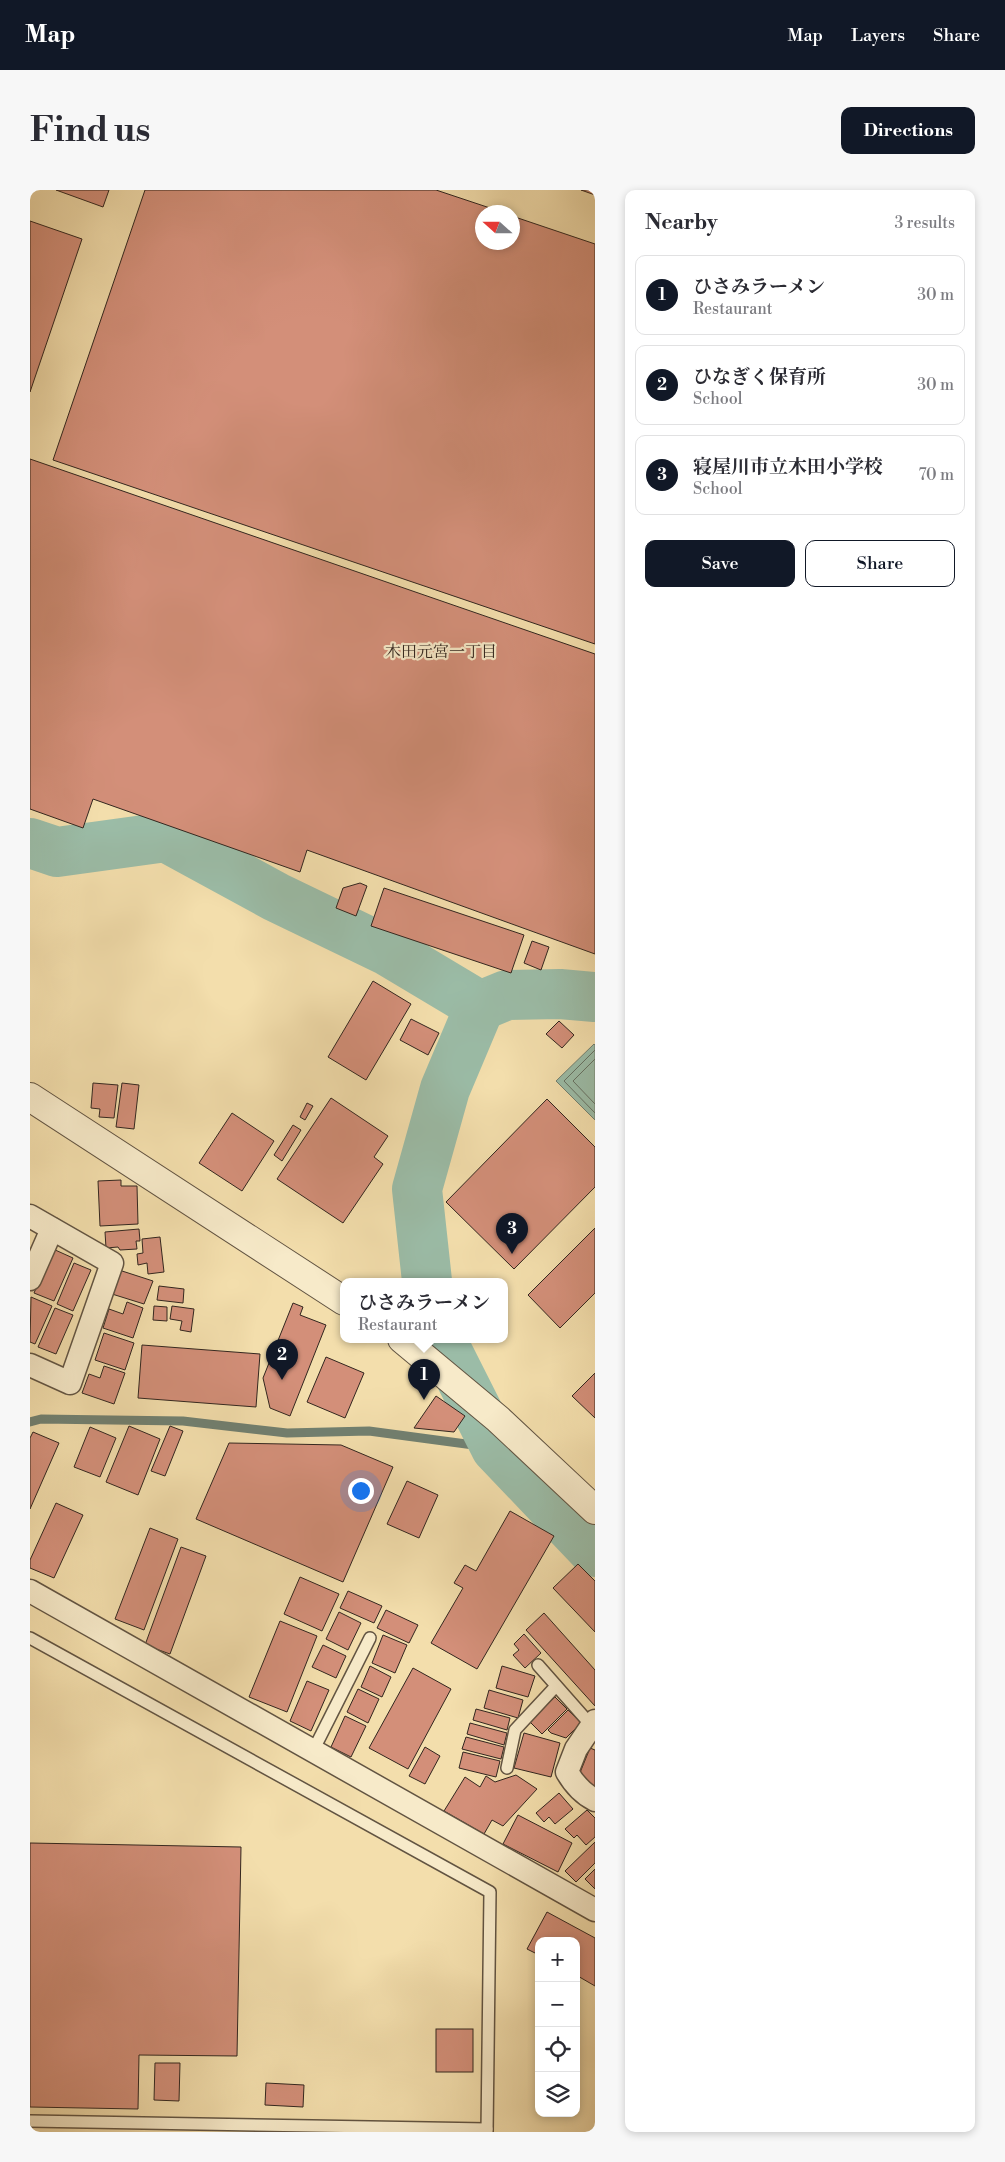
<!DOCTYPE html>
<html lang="en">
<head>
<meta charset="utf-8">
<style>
	:root { --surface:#fff; --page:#f7f7f7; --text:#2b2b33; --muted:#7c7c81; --line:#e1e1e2; --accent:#111827 }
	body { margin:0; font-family:"Libre Bodoni","Noto Serif JP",serif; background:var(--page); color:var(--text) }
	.controls { position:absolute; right:15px; bottom:15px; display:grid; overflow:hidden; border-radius:10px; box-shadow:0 2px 8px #0003 }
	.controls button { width:45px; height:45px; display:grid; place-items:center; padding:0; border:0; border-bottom:1px solid var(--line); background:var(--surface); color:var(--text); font:25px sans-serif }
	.compass { position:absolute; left:445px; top:15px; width:45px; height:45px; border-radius:50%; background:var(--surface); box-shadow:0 2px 8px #0003; rotate:291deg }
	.you { position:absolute; left:330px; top:1300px; width:18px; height:18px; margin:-12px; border:4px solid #fff; border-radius:50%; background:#1a73e8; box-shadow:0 0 0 8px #1a73e833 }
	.badge { display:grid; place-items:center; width:32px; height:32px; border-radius:50%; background:var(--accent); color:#fff; font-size:16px; font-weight:700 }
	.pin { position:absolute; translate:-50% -41px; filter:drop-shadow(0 1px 2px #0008) }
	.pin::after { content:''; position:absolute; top:26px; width:18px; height:15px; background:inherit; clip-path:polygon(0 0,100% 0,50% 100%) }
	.popup { position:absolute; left:310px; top:1088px; width:168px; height:65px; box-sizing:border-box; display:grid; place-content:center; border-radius:10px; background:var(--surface); filter:drop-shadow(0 1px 4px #0005); font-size:16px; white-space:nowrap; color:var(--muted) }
	.popup b { font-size:19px; color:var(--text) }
	.popup::after { content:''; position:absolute; left:50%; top:100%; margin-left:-10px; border:10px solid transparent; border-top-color:var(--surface) }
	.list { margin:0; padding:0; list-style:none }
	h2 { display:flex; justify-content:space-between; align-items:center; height:65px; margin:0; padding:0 20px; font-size:21px }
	h2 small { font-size:16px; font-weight:400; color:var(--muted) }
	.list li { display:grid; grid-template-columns:32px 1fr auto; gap:15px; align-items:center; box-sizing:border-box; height:80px; margin:0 10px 10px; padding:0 10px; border:1px solid var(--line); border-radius:10px }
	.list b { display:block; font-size:19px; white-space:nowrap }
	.list p { margin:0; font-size:16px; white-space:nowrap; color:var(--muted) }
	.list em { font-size:16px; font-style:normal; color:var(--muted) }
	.actions { display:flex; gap:10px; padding:15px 20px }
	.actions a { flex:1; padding:11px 0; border:1px solid var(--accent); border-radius:10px; text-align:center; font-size:18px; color:var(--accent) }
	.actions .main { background:var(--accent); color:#fff }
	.icon { flex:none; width:28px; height:28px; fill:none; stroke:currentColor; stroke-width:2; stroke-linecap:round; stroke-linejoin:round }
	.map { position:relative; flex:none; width:565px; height:1942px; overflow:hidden; border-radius:10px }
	header { display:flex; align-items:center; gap:30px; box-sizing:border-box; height:70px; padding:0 25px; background:var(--accent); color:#fff }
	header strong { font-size:24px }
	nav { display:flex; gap:28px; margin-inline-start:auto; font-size:18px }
	.intro { display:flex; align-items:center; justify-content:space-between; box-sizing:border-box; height:120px; padding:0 30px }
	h1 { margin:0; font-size:35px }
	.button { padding:12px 22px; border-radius:10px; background:var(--accent); color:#fff; font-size:18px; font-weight:700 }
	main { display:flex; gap:30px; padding:0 30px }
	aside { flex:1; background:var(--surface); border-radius:10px; box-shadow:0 2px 8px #0003 }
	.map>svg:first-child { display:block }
	.water { fill:#9bbca7; stroke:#718071 }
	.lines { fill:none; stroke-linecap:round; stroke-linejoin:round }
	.shore { stroke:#667163; stroke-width:1 }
	.stream { stroke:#718071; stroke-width:9 }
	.river { stroke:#9bbca7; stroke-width:50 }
	.building { fill:#d38f79; stroke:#32261f }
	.service-casing { stroke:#625442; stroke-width:14 }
	.minor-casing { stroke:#625442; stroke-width:25 }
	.tertiary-casing { stroke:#625442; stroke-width:30 }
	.service { stroke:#f7eac9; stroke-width:11 }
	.minor { stroke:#f7eac9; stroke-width:22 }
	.tertiary { stroke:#f7eac9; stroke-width:28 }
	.labels { text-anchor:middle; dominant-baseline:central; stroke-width:4.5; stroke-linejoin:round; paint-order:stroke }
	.neighbourhood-label { font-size:16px; fill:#32261f; stroke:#f7eac9 }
</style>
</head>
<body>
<header>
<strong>Map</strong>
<nav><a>Map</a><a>Layers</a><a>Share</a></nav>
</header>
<div class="intro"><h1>Find us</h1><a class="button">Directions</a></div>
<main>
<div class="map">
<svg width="565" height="1942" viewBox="0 0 565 1942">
	<rect width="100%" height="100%" fill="#f3deac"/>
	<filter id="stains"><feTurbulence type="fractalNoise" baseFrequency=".004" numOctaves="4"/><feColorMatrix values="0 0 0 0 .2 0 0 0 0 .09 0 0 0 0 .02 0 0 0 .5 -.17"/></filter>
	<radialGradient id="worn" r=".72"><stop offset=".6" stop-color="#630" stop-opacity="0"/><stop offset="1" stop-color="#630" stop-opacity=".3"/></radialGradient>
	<path class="water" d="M564,854L565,855V930L526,891Z"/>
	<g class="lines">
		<g class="shore">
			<path d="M565,860L534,891L565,923"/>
			<path d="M565,869L543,891L565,914"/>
		</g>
		<path class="stream" d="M0,1232L11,1229L153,1231L257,1243L339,1241L466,1258"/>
		<g class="river">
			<path d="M0,653L27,662L136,647L246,707L358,761L450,816L477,805L530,804L565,807"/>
			<path d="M397,1091L387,999L415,899L450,816"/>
			<path d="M411,1149L466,1258L565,1362"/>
		</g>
	</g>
	<g class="building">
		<path d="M26,0H79L73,17Z"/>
		<path d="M115,0H406L472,22H452V52H482V26L565,54V454L23,270Z"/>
		<path d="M551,0H565V5Z"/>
		<path d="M0,31L52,49L0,202Z"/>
		<path d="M0,269L565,464V764L277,660L270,682L63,609L53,638L0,619Z"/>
		<path d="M330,693L337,696L326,726L306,718L313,698Z"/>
		<path d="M354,698L494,745L481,783L341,736Z"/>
		<path d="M502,751L519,757L511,780L494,773Z"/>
		<path d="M343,791L381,814L336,890L298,867Z"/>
		<path d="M381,829L409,843L398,865L370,850Z"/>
		<path d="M529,831L544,845L532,858L516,844Z"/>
		<path d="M63,893L88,895L84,928L69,927L70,919L61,918Z"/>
		<path d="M92,893L109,895L104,939L86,937Z"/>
		<path d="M301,908L358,946L344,967L353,974L313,1033L247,989Z"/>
		<path d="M517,909L565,957V997L484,1079L416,1012Z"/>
		<path d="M277,913L283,916L275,930L270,927Z"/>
		<path d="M202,923L244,951L212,1001L169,973Z"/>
		<path d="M263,935L271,940L252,971L244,965Z"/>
		<path d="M91,990V996H107L108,1034L70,1036L68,991Z"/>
		<path d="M565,1038V1103L530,1138L498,1105Z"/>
		<path d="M109,1039L110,1051H106L107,1059L90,1060L88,1057L76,1058L75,1042Z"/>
		<path d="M130,1047L134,1082L118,1084L117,1073L108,1075L107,1064L113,1063L112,1049Z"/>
		<path d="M23,1059L43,1068L24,1111L4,1103Z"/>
		<path d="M44,1073L61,1080L43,1121L27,1114Z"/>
		<path d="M89,1080L123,1091L114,1114L82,1104Z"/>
		<path d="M129,1096L154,1099L153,1113L127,1110Z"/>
		<path d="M1,1107L22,1116L5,1154L0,1152Z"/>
		<path d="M97,1112L113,1118L103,1148L73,1138L79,1119L93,1124Z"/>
		<path d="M263,1113L273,1117L270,1125L296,1135L260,1226L240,1218L233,1188Z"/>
		<path d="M124,1116L137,1117V1131L123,1130Z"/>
		<path d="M142,1116L164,1119L161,1142L150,1140L152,1131L140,1129Z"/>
		<path d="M25,1118L43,1125L26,1164L8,1157Z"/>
		<path d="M74,1143L104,1153L95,1180L65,1170Z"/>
		<path d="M112,1155L230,1164L226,1217L108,1208Z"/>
		<path d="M296,1167L334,1183L315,1228L277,1212Z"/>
		<path d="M74,1176L95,1183L84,1214L52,1203L59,1184L70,1188Z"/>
		<path d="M565,1183V1228L542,1206Z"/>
		<path d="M406,1206L435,1226L424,1242L384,1238Z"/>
		<path d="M99,1236L130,1249L108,1305L76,1292Z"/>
		<path d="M140,1236L153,1241L135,1286L121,1281Z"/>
		<path d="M60,1237L86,1248L70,1287L44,1277Z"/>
		<path d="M3,1242L29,1253L0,1319V1248Z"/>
		<path d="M199,1253L311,1255L363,1277L313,1392L166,1329Z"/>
		<path d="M377,1291L408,1305L389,1348L357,1334Z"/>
		<path d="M26,1313L53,1325L24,1388L0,1378V1370Z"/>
		<path d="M480,1321L524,1346L447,1479L401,1453L433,1398L424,1393L435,1375L446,1381Z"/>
		<path d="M120,1338L148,1349L114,1440L85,1429Z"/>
		<path d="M151,1357L176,1366L140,1464L115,1455Z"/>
		<path d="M548,1374L565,1391V1442L523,1398Z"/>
		<path d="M270,1387L309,1404L292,1441L254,1424Z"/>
		<path d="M318,1401L352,1416L344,1433L310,1418Z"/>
		<path d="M356,1420L388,1435L379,1453L347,1438Z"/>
		<path d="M309,1422L331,1433L318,1460L296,1449Z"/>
		<path d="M514,1423L565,1480V1516L496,1440Z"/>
		<path d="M250,1431L287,1446L257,1522L219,1507Z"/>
		<path d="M494,1444L511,1463L495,1478L483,1465L489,1460L484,1454Z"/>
		<path d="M353,1445L377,1455L365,1483L342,1473Z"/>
		<path d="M293,1455L316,1466L306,1488L282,1477Z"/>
		<path d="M340,1476L361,1487L352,1507L331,1497Z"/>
		<path d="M472,1476L505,1486L498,1507L466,1498Z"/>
		<path d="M383,1478L421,1499L378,1579L339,1558Z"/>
		<path d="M277,1491L299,1500L281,1541L260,1531Z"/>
		<path d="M328,1499L349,1509L338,1533L317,1522Z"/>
		<path d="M459,1500L493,1510L488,1528L454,1518Z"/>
		<path d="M525,1507L537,1519L512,1544L500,1532Z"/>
		<path d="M446,1519L480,1528L477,1540L443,1530Z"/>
		<path d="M538,1520L551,1533L536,1548L521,1543L518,1540Z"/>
		<path d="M315,1526L336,1536L321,1567L301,1557Z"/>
		<path d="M440,1533L477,1543L474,1555L437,1544Z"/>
		<path d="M494,1543L530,1553L521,1587L484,1578Z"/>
		<path d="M436,1547L474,1557L471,1569L432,1559Z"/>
		<path d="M395,1557L410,1566L395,1594L379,1586Z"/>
		<path d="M560,1558L565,1560V1598L547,1590Z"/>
		<path d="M433,1562L470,1571L466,1587L429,1578Z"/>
		<path d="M486,1585L507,1599L473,1636L462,1630L454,1644L414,1621L435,1587L450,1597L456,1586L465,1592Z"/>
		<path d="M529,1603L543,1619L525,1634L519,1627L514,1632L506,1623Z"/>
		<path d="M557,1620L565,1628V1647L556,1655L547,1645L544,1648L535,1639Z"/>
		<path d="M488,1625L542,1653L528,1682L473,1654Z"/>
		<path d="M565,1652V1673L546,1692L535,1681Z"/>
		<path d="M0,1653L211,1657L207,1866L109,1865L108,1919L0,1917Z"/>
		<path d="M565,1679V1699L555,1689Z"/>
		<path d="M517,1722L565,1748V1796L546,1785V1751H509V1765L497,1759Z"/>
		<rect x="406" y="1839" width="37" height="43"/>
		<path d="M125,1873H150L149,1911L124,1910Z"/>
		<path d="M236,1893L274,1895L273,1917L235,1915Z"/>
	</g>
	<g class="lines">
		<g class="service-casing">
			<g id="service">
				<path d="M0,1448L460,1702L457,1942"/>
				<path d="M508,1475L561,1535"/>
				<path d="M283,1561L340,1448"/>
				<path d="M477,1578L485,1540L526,1496"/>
				<path d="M0,1931L457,1939"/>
			</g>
		</g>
		<g class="minor-casing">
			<g id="minor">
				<path d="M0,1026L82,1073L40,1193L0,1175"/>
				<path d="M0,1089L22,1039"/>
				<path d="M0,1401L565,1720"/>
				<path d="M565,1531L546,1559L537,1582C544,1594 553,1604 565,1610"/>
			</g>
		</g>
		<g class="tertiary-casing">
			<g id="tertiary">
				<path d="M0,907L314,1111"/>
				<path d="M372,1149L468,1229L565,1320"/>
			</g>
		</g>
		<use href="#service" class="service"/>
		<use href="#minor" class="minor"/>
		<use href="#tertiary" class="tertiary"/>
	</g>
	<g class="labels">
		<g class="neighbourhood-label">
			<text x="411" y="462">木田元宮一丁目</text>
		</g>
	</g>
	<rect width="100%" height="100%" filter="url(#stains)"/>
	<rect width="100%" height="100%" fill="url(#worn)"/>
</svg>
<div class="controls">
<button>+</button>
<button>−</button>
<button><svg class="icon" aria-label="locate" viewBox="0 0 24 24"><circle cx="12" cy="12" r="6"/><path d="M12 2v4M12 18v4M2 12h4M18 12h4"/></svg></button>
<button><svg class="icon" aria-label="layers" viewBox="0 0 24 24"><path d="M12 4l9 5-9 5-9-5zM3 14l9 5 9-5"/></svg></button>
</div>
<svg class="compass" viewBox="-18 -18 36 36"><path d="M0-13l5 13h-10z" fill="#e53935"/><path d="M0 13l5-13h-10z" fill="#7c7c81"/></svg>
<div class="you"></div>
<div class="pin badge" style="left:394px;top:1210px">1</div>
<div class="popup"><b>ひさみラーメン</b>Restaurant</div>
<div class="pin badge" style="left:252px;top:1190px">2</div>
<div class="pin badge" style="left:482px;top:1064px">3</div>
</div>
<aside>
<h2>Nearby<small>3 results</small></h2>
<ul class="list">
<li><span class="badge">1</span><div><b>ひさみラーメン</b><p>Restaurant</p></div><em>30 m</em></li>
<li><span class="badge">2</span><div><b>ひなぎく保育所</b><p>School</p></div><em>30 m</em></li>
<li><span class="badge">3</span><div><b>寝屋川市立木田小学校</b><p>School</p></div><em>70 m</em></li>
</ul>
<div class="actions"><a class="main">Save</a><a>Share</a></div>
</aside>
</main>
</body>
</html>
